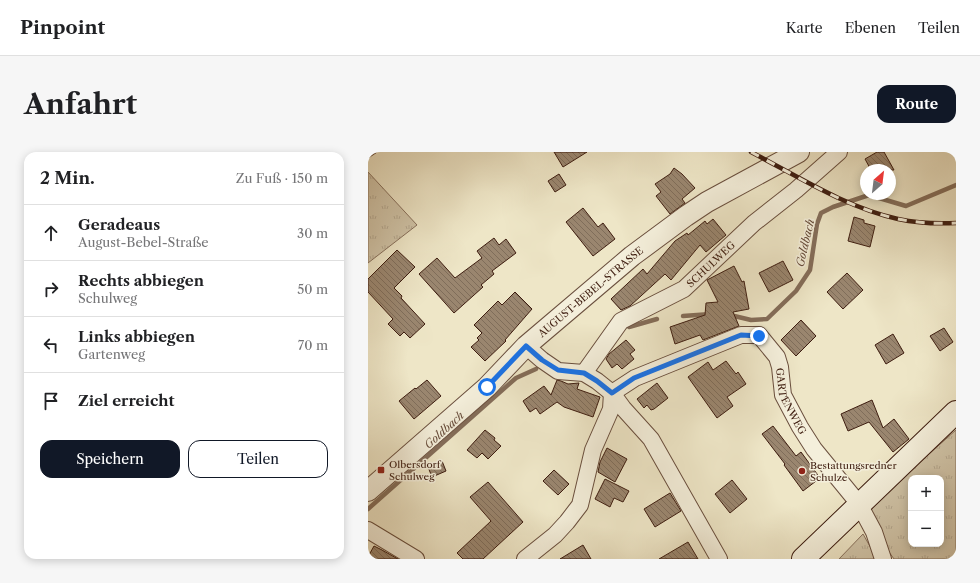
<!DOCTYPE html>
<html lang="de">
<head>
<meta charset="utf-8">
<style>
	:root { --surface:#fff; --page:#f6f6f6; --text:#202124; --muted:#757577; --line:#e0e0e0; --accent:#111827 }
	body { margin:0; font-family:"Libre Caslon Text",serif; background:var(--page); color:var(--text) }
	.controls { position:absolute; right:12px; bottom:12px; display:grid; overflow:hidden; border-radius:8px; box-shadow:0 2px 10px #0003 }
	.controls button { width:36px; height:36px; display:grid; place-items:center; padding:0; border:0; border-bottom:1px solid var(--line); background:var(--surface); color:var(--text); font:20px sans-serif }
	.compass { position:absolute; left:492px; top:12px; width:36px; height:36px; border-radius:50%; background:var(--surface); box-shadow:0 2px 10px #0003; rotate:28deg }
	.stop { position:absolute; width:12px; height:12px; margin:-9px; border:3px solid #1a73e8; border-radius:50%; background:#fff }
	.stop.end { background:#1a73e8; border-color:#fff; box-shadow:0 1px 4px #0008 }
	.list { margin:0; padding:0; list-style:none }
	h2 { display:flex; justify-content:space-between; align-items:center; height:52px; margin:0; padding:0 16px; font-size:17px }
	h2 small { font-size:13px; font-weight:400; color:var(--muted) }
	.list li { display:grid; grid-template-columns:26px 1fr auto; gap:12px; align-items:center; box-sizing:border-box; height:56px; padding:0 16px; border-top:1px solid var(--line) }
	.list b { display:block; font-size:15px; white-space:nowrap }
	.list p { margin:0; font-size:13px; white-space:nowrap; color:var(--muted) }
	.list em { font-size:13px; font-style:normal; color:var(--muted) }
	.actions { display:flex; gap:8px; padding:12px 16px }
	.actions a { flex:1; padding:9px 0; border:1px solid var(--accent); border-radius:12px; text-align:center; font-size:14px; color:var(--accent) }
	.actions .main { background:var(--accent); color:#fff }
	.icon { flex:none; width:22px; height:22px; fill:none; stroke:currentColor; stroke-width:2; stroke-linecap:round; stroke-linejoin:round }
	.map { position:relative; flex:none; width:588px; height:407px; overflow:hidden; border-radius:12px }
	header { display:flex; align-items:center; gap:24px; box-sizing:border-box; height:56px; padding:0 20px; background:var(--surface); border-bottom:1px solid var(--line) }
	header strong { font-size:19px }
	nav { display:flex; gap:22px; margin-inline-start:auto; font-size:14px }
	.intro { display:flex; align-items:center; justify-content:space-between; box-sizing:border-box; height:96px; padding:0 24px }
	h1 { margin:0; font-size:28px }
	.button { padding:10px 18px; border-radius:12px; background:var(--accent); color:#fff; font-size:14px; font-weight:700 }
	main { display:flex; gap:24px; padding:0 24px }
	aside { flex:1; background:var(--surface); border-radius:12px; box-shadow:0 2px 10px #0003 }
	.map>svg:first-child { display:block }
	.grass { fill:url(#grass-tufts); stroke:#87705c; fill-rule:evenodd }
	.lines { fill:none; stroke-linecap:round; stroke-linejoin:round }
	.stream { stroke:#846d59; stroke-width:4.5 }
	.building { fill:url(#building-back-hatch); stroke:#3e1d10 }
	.minor-casing { stroke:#6a4f3e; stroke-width:18 }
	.tertiary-casing { stroke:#6a4f3e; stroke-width:22 }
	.secondary-casing { stroke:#3e1d10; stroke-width:24 }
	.minor { stroke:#f4efdb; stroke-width:16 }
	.tertiary { stroke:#f4efdb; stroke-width:20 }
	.secondary { stroke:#f4efdb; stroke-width:22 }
	.rail-casing { stroke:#3e1d10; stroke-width:4.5 }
	.rail { stroke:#f4efdb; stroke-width:3; stroke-dasharray:9; stroke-linecap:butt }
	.route { stroke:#1a73e8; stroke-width:5 }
	.poi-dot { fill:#8f2418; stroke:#f4efdb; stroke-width:1.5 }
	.labels { text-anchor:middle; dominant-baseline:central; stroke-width:3; stroke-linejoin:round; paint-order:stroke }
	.street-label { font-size:10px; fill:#3e1d10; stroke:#f4efdb }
	.poi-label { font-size:10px; fill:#3e1d10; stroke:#f4efdb; text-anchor:start }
	.water-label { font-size:11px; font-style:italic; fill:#674c3a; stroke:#f4efdb }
</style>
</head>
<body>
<header>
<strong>Pinpoint</strong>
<nav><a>Karte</a><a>Ebenen</a><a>Teilen</a></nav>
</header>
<div class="intro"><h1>Anfahrt</h1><a class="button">Route</a></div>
<main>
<aside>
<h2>2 Min.<small>Zu Fuß · 150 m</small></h2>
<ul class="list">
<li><svg class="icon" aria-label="ahead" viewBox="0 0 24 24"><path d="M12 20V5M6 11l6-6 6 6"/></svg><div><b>Geradeaus</b><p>August-Bebel-Straße</p></div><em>30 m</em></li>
<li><svg class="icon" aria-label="right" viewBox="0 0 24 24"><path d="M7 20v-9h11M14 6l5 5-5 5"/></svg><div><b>Rechts abbiegen</b><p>Schulweg</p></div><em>50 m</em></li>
<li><svg class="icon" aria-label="left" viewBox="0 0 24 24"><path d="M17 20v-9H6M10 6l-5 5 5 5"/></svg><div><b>Links abbiegen</b><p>Gartenweg</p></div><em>70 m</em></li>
<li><svg class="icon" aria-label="arrive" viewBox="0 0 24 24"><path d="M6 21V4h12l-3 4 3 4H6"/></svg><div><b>Ziel erreicht</b></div></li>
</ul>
<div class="actions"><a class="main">Speichern</a><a>Teilen</a></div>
</aside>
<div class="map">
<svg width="588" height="407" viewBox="0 0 588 407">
	<defs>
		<pattern id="grass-tufts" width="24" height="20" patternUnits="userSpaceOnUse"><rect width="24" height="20" fill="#d0c4a8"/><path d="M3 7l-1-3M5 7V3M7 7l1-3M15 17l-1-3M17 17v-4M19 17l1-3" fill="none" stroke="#b4a890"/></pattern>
		<pattern id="building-back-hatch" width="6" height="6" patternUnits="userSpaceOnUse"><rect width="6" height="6" fill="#9a866f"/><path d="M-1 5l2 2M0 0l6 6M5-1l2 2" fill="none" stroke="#7f6d5a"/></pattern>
	</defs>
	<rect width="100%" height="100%" fill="#eee6c7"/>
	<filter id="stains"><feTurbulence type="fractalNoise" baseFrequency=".005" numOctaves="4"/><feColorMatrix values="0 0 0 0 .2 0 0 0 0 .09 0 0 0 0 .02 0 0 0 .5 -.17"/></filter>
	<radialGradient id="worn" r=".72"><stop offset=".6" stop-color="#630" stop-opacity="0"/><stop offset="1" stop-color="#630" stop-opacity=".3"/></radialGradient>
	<g class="grass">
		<path d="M0,20L49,73L0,111Z"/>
		<path d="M588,278V407H526L507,380L498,358ZM543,326H573V392H543Z"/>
		<path d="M495,382L504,398L507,407H471Z"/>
	</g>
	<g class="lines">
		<g class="stream">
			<path d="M362,163L383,168L399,167L428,139L442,118L449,72L453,61L465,55L501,43L538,54L588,33"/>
			<path d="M315,164L343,162"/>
			<path d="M261,175L289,167"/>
			<path d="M0,357L148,226L168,217"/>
		</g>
	</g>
	<g class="building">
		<path d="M186,0H219L195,15Z"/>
		<path d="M509,0H516L526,18H503L497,7Z"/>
		<path d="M306,16L314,22L327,36L314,47L317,51L302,62L288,44L293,40L287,32L302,22Z"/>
		<path d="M191,22L198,33L187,40L180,29Z"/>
		<path d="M215,56L230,75L235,71L247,87L225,104L198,70Z"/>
		<path d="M486,65L496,68V71L507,74L502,95L480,89Z"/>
		<path d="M345,67L358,83L338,100L332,93L303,128L297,122L262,154L253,158L243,147L275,117L279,122L307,89L319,81L320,83L337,69L339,72Z"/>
		<path d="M126,86L131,93L138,87L148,101L124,119L126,122L113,133L115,135L86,161L51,122L69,106L87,126L114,106L109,99Z"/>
		<path d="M29,98L47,115L26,136L34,144L33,146L57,172L42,186L36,180L32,184L20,172L25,167L0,140V127Z"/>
		<path d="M415,109L425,128L401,140L391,121Z"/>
		<path d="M366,114L374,130L376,129L381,157L365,160L371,174L335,188L332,183L307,192L302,175L337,163L338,151L350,150L339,128Z"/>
		<path d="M479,121L495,138L475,157L459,140Z"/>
		<path d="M147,140L164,157L137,188L138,189L117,209L103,195L111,188L109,186L114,181L106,173L130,149L134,153Z"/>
		<path d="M433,168L448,184L428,204L413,188Z"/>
		<path d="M576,176L585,190L572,199L562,184Z"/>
		<path d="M525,182L536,201L518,212L507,193Z"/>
		<path d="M258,188L267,198L262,202L266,207L254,217L249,212L244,216L238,207L241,202Z"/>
		<path d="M358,209L368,222L370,220L378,232L359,245L365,254L349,266L320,225L340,210L345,218Z"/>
		<path d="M59,228L73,244L46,267L31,249L47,236L48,237Z"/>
		<path d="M189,228L193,229L200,232L211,231L209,237L232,245L225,265L196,255L189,250L172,262L168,256L162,260L155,249L176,234L183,243Z"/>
		<path d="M289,231L300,246L286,257L283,258L279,253L276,256L269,247Z"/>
		<path d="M504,248L515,276L526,267L541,287L525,300L501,270L480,279L473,262Z"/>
		<path d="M405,274L428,304L433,300L452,326L435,339L416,313L417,312L394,282Z"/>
		<path d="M117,278L127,286L126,288L133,294L120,307L114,301L109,306L99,298Z"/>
		<path d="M239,296L259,307L247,330L230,320L232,310Z"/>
		<path d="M74,309L78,319L64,325L60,315Z"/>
		<path d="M186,318L201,332L190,343L175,329Z"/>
		<path d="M237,327L261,339L255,350L246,346L242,355L227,347Z"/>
		<path d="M364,328L379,347L362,361L347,342Z"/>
		<path d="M120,330L155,370L115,407H95L89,401L123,369L102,345Z"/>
		<path d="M302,341L313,359L287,375L276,357Z"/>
		<path d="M320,390L330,407H291Z"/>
		<path d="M215,393L223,407H192Z"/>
		<path d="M6,394L14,398L30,407H8L1,403Z"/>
	</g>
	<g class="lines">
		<g class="minor-casing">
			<g id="minor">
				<path d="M158,194L174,208L190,219L216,221L229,229L244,241L255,256L283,287L351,407"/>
				<path id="s1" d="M216,221L253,169L316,137L386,71L428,38L471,0"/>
				<path id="s2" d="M244,241L267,226L373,183H391L409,205L412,215L415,243L432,275L446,297L491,352L506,380L515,407"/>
				<path d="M0,378L48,407"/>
				<path d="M157,407L187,383L199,370L212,353L225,298L243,257L244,241"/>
			</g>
		</g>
		<g class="tertiary-casing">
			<g id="tertiary">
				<path id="s3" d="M0,339L119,235L158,194L264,104L318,64L339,50L431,0"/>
			</g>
		</g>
		<g class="secondary-casing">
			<path id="secondary" d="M435,407L588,260"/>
		</g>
		<use href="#minor" class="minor"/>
		<use href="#tertiary" class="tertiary"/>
		<use href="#secondary" class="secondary"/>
		<g class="rail-casing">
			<g id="rail">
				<path d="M383,0C429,24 479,56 530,67C549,71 569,72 588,71"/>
				<path d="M0,4L6,0"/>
			</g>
		</g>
		<use href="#rail" class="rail"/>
	</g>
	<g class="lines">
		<path class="route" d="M119,235L158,194L174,208L190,218L216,221L229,229L244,241L266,226L373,183L391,184"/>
	</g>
	<g class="poi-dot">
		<rect x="9" y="314" width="8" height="8" rx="2"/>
		<circle cx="434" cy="319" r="4"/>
	</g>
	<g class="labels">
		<g class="street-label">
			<text stroke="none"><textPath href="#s1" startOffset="171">SCHULWEG</textPath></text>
			<text stroke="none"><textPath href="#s3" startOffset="299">AUGUST-BEBEL-STRASSE</textPath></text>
			<text stroke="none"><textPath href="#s2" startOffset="235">GARTENWEG</textPath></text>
		</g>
		<g class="poi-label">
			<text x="21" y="312">Olbersdorf<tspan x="21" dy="12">Schulweg</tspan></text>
			<text x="442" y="313">Bestattungsredner<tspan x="442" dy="12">Schulze</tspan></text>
		</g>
		<g class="water-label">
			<text transform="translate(437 91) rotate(-77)">Goldbach</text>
			<text transform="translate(76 278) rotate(-42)">Goldbach</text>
		</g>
	</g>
	<rect width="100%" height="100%" filter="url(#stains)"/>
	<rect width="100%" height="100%" fill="url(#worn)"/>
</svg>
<div class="controls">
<button>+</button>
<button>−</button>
</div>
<svg class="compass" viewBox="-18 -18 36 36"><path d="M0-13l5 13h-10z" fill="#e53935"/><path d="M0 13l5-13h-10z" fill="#757577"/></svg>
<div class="stop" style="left:119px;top:235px"></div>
<div class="stop end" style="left:391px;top:184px"></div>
</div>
</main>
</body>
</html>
